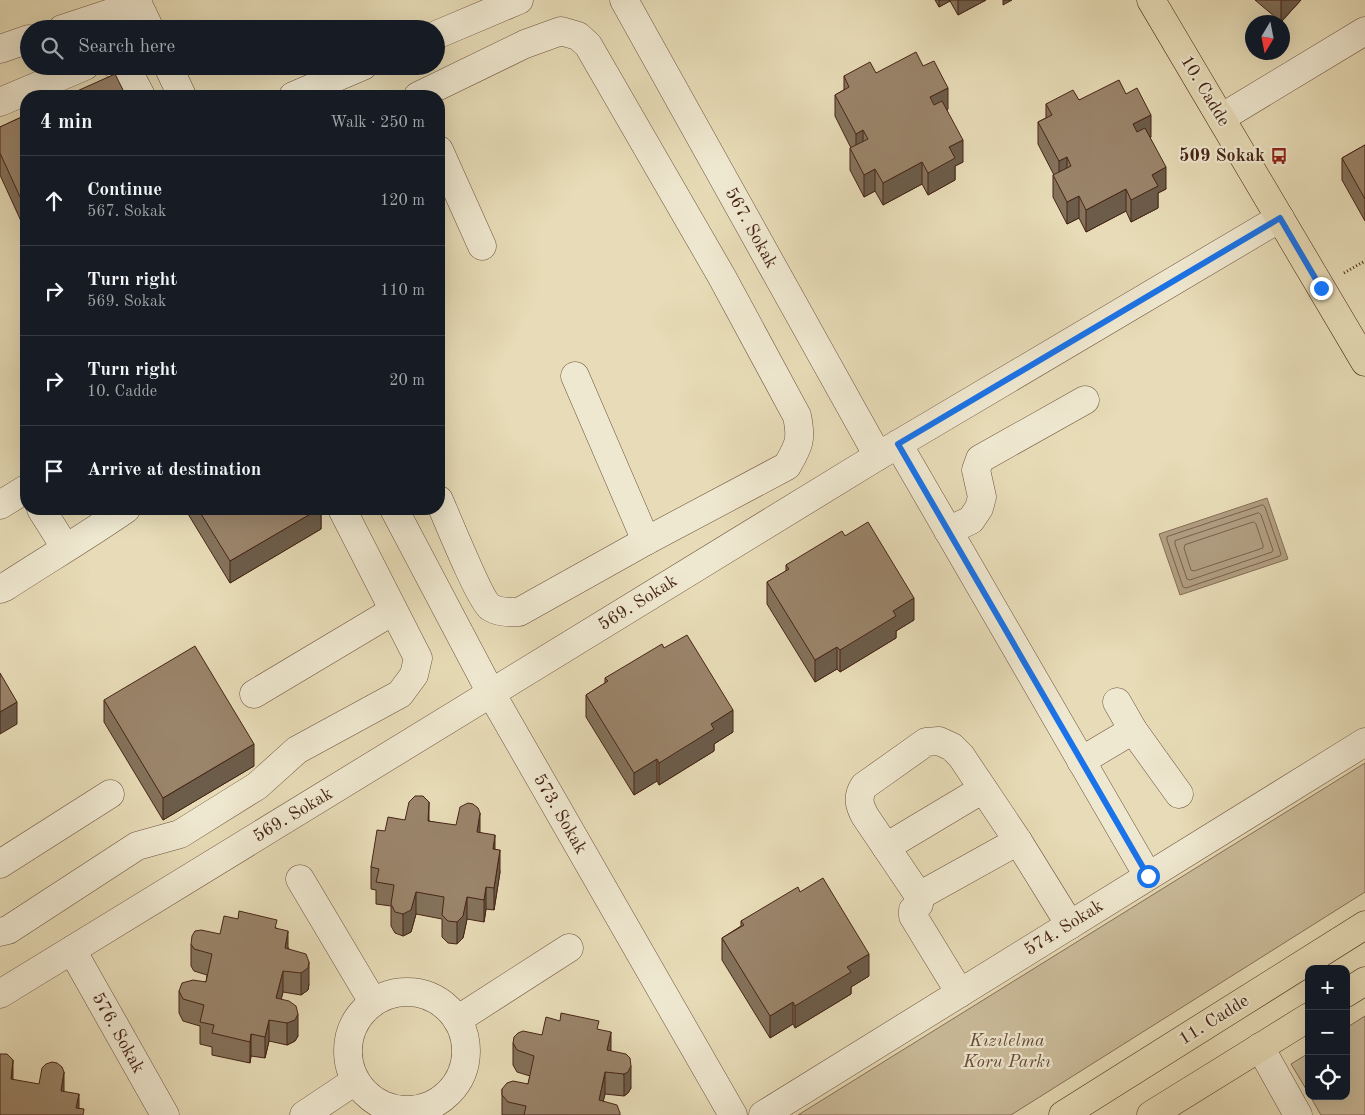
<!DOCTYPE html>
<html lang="en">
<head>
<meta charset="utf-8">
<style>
	:root { --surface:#171b24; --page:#20242c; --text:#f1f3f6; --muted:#9ea1a6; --line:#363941 }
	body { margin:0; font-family:"Old Standard TT",serif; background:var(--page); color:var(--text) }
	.controls { position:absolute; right:15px; bottom:15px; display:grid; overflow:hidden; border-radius:10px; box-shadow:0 5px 20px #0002 }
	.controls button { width:45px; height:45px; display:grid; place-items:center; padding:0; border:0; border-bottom:1px solid var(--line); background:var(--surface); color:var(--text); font:25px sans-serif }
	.compass { position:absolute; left:1245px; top:15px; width:45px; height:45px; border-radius:50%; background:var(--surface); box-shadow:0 5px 20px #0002; rotate:190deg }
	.stop { position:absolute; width:15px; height:15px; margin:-11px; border:4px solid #1a73e8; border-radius:50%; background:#fff }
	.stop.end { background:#1a73e8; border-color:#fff; box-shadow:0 1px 5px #0008 }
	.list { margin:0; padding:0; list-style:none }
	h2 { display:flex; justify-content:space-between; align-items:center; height:65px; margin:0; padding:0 20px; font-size:21px }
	h2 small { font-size:16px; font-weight:400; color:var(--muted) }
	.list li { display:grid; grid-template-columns:32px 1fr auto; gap:15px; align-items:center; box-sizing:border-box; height:90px; padding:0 20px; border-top:1px solid var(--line) }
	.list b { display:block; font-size:19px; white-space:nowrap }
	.list p { margin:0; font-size:16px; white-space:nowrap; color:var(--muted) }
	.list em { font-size:16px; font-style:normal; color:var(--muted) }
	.icon { flex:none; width:28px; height:28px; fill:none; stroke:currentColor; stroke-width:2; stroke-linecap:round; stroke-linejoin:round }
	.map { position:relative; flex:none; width:1365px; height:1115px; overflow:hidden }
	.search { position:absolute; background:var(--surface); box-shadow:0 5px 20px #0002; left:20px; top:20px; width:425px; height:55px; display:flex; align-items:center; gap:12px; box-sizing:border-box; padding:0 18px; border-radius:28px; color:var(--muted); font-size:19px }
	.panel { position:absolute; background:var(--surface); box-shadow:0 5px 20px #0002; left:20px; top:90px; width:425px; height:425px; border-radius:20px }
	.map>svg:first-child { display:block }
	.green { fill:#ccbd9c; stroke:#897059 }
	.water { fill:#b09d80; stroke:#866d56 }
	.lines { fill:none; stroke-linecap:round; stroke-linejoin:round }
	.shore { stroke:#7b604b; stroke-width:1 }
	.minor-casing { stroke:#6e523e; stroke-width:29 }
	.major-casing { stroke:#462416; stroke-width:29 }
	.path { stroke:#462416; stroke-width:3; stroke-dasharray:1 2.5; stroke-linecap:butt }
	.minor { stroke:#efe8d0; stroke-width:28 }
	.major { stroke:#e7dcb7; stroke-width:28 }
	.wall { fill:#84725b; stroke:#462416 }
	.shaded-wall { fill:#6c5c4a; stroke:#462416 }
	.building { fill:#9a846a; stroke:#462416 }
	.route { stroke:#1a73e8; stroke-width:6 }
	.labels { text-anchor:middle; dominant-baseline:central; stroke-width:4.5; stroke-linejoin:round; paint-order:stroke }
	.street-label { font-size:18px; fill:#462416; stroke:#efe8d0 }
	.poi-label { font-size:18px; font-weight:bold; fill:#462416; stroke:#efe8d0; text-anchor:end }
	.park-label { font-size:18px; font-style:italic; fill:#684a38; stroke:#efe8d0 }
</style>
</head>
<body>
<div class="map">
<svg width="1365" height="1115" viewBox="0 0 1365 1115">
	<rect width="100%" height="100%" fill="#e7dcb7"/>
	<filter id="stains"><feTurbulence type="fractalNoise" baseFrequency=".004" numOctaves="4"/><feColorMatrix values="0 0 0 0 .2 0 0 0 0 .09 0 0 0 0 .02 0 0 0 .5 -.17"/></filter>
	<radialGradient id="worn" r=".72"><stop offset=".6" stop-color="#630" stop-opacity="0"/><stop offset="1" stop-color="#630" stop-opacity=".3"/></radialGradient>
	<g class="green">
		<path d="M1365,763V892L1011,1115H798Z"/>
		<path d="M1365,1016V1115H1321L1310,1096H1346V1028Z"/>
		<path d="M1309,1053V1094L1291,1064Z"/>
	</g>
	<path class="water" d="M1267,498L1288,559L1180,595L1159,534Z"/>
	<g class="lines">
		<g class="shore">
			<path d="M1263,505L1265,507L1281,554L1280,556L1186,588L1183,587L1167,540V537Z"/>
			<path d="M1259,513L1261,515L1273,550L1272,552L1190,580L1187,579L1175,544V541Z"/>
			<path d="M1254,522L1256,524L1263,545V548L1194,571L1191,570L1184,548L1185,545Z"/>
		</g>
		<g class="minor-casing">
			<g id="minor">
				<path d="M136,0L150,29"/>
				<path d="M624,0L878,456"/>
				<path d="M62,29L138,4"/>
				<path d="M436,35L519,0"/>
				<path d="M0,49L29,39"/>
				<path d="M117,66L127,69L141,96"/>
				<path d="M168,66L182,96"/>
				<path d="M293,96L363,66"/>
				<path d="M418,96L525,44L561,31L578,36L588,45L722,277L797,416C802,440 799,445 787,466L646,541L519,612C509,612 499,613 490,607C480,600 446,516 439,500"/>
				<path d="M0,102L85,66"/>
				<path d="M1221,118L1365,31"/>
				<path d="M439,150L482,246"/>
				<path d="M575,376L646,541"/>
				<path d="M898,444L1148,876"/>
				<path d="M0,505L26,489"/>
				<path d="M41,509L65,547"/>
				<path d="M394,509L491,693L733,1115"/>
				<path d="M948,531L971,520L979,508L982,497L976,470L980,459L1085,400"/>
				<path d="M0,589L5,587C45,561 87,536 126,509"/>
				<path d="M254,694L393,611"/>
				<path d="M1117,702L1133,730L1179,794"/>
				<path d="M1081,761L1133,730"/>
				<path d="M886,847L983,789"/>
				<path d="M0,864L110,794"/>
				<path d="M300,879L373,1002"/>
				<path d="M919,896L1018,841"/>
				<path d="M0,932L8,930L137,846L180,834L257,786L297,750L400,694L414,675L418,658L342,509"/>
				<path d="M72,950L165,1115"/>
				<circle cx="407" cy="1051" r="59"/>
				<path d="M960,993L913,916V910L919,904V896L865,816C859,805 857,797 864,786L926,742L939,741L952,747L961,756L1018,841L1070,925"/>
				<path d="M0,994L878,456L1280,218"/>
				<path d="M457,1020L569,948"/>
				<path d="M1260,1047L1298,1115"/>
				<path d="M304,1115L355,1081"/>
				<path d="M763,1115L1365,742"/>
			</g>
		</g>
		<g class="major-casing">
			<g id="major">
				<path d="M1151,0L1365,362"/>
				<path d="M1346,993L1365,981"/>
				<path d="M1063,1115L1365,925"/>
				<path d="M1151,1115L1309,1017"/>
			</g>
		</g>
		<path class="path" d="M1344,273L1365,261"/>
		<use href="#minor" class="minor"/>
		<use href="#major" class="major"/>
	</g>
	<g class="wall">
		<path d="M935,0H986L958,15L950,1L939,7Z"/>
		<path d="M1255,0H1301L1281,22Z"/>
		<path d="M923,66L948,109L947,110L963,162L955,166V180L928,195L922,184L883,205L875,191L864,197L850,170V148H851L835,116V95L844,90V76L876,73Z"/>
		<path d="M1126,94L1151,137H1150L1166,189L1158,193V208L1131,222L1126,211L1086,232L1079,218L1067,224L1053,197V175H1054L1038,144V122L1046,118V104Z"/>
		<path d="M26,115V232L0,175V127Z"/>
		<path d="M1365,145V221L1342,180V158Z"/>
		<path d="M185,509H321V529L230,583Z"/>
		<path d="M845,536L914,620L896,631V638L840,672L837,669L815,682L767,604V582L786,571V565Z"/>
		<path d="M664,648L733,732L714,744V751L659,785L657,781L634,795L586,717V695L605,683V678Z"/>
		<path d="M104,700L254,766L163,820L104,722Z"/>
		<path d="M405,820L429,821L480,833L495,850L500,872L494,910L486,909L484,922L467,919L463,938L457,944L448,943L442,937V919L416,914L411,932L403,936L395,933L391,926V906L376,904V890L371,889V867L385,831Z"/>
		<path d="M800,892L869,976L851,987V994L795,1028L793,1024L770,1038L722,960V938L741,926V921Z"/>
		<path d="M277,928L309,984L308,990L301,995L283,992L281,999L298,1036L295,1041L287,1045L269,1041L265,1058L251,1056L250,1063L212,1055V1047L200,1044V1026L183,1021L179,1013V991L206,982L207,975L194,971L191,966V944L220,934Z"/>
		<path d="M599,1030L631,1088L628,1093L624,1096L605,1094L603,1101L620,1115H502V1089L528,1084L530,1076L517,1072L513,1065V1043L542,1035Z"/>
	</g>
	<g class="shaded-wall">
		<path d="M939,0H950V1L939,7Z"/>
		<path d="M958,0H986L958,15Z"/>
		<path d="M1003,0H1012L1003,5Z"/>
		<path d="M1282,0H1301L1281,22V1Z"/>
		<path d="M948,88V109L930,119V97Z"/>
		<path d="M1151,115V137L1133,146V124Z"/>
		<path d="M863,130V152L856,156V134Z"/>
		<path d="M963,140V162L955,166V180L928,195V173L949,147Z"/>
		<path d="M1067,157V179L1059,183V161Z"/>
		<path d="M922,162V184L883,205V183Z"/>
		<path d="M1166,167V189L1158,193V208L1131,222V200L1152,175Z"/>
		<path d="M875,169V191L864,197V175Z"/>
		<path d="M1126,189V211L1086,232V210Z"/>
		<path d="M1079,196V218L1067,224V202Z"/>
		<path d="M319,509H321V529L230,583V561Z"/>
		<path d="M914,598V620L896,631V638L840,672V650L893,611Z"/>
		<path d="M837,647V669L815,682V660Z"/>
		<path d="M17,702V724L0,734V712Z"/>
		<path d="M733,710V732L714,744V751L659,785V763L711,724Z"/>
		<path d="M254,744V766L163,820V798Z"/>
		<path d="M657,759V781L634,795V773Z"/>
		<path d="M429,802V824L428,821Z"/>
		<path d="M480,813V835L477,832Z"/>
		<path d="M495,835V857L493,849Z"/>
		<path d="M500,850V872L494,910V888Z"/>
		<path d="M486,887V909L484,922V900Z"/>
		<path d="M416,892V914L411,932L403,936V914Z"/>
		<path d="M467,897V919L463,938L457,944V922Z"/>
		<path d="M288,931V952L285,948Z"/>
		<path d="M869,954V976L851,987V994L795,1028V1006L847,967Z"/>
		<path d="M309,962V984L308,990L301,995V973Z"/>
		<path d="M283,971V992L276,1020V998Z"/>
		<path d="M793,1002V1024L770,1038V1016Z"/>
		<path d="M298,1014V1036L295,1041L287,1045V1023Z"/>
		<path d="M269,1020V1041L265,1058V1037Z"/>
		<path d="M611,1032V1054L607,1050Z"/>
		<path d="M251,1034V1056L250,1063V1042Z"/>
		<path d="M13,1060V1082L11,1079Z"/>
		<path d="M631,1066V1088L628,1093L624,1096V1074Z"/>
		<path d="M64,1072V1094L61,1091Z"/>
		<path d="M605,1072V1094L600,1115L599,1100Z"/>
		<path d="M79,1094V1115L76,1108Z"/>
	</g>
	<g class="building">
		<path d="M916,52L923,66L934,61L948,88L930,97L934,105L942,101L963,140L949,147L955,158L928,173L922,162L883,183L875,169L864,175L850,148L868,139L863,130L856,134L835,95L849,87L844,76L870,62L876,73Z"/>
		<path d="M115,74L126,96H66Z"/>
		<path d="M1119,80L1126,94L1137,88L1151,115L1133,124L1137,132L1145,128L1166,167L1152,175L1158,186L1131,200L1126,189L1086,210L1079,196L1067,202L1053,175L1071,166L1067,157L1059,161L1038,122L1052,115L1046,104L1073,90L1079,100Z"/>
		<path d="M26,115V210L0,153V127Z"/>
		<path d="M1365,145V199L1342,158Z"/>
		<path d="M198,509H319L230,561Z"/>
		<path d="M868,522L914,598L893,611L896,616L840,650L837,647L815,660L767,582L789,569L786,565L842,531L845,536Z"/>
		<path d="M687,635L733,710L711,724L714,729L659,763L657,759L634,773L586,695L608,681L605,678L662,644L664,648Z"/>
		<path d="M195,646L254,744L163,798L104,700Z"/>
		<path d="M0,673L17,702L0,712Z"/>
		<path d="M415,796H423L429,802L428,821L456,825L460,807L468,803L473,804L478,808L480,813L477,832L495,835L493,849L500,850L494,888L486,887L484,900L467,897L463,916L457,922L448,921L442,915L444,897L416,892L411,910L403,914L395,912L391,904L394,885L376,882L379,869L371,867L377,830L385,831L388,817L405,820L409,802Z"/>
		<path d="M823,878L869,954L847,967L851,972L795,1006L793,1002L770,1016L722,938L744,925L741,921L798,887L800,892Z"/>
		<path d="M239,911L277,920L275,928L288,931L285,948L306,954L309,962L308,968L301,973L283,971L276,998L289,1001L296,1006L298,1014L295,1020L287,1023L269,1020L265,1037L251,1034L250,1042L212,1033L214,1025L200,1022L204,1005L183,999L179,991L182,983L193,980L206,982L212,954L194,949L191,944L192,936L195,931L201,930L220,934L224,916L238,919Z"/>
		<path d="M561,1013L599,1021L597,1029L611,1032L607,1050L626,1054L630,1058L631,1066L628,1072L624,1074L605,1072L599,1100L617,1105L620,1113V1115H524L526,1106L508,1102L502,1095V1089L507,1083L513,1081L528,1084L534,1056L517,1050L513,1043L514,1037L518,1033L523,1031L542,1035L546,1017L560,1021Z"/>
		<path d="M0,1054H7L13,1060L11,1079L39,1084L42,1068L46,1064L52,1062L57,1063L62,1067L64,1072L61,1091L79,1094L76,1108L84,1109L83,1115H0Z"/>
	</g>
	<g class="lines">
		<path class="route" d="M1148,876L898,444L1280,218L1321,288"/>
	</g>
	<defs>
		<g id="bus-bare" transform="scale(1.35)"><path d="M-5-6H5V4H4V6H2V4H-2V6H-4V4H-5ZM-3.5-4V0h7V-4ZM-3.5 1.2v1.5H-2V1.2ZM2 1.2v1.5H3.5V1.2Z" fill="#8f2418" stroke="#efe8d0" stroke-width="2.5" paint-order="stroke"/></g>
	</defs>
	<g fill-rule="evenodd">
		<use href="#bus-bare" x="1279" y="156"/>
	</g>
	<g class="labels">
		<g class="street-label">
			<text transform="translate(1205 91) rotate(59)">10. Cadde</text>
			<text transform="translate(751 228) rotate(61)">567. Sokak</text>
			<text transform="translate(638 603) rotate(-32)">569. Sokak</text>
			<text transform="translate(560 814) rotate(60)">573. Sokak</text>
			<text transform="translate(293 815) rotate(-31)">569. Sokak</text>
			<text transform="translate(1064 928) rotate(-32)">574. Sokak</text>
			<text transform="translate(1214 1020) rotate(-32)">11. Cadde</text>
			<text transform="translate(118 1033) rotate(61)">576. Sokak</text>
		</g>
		<g class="poi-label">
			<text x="1265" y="156">509 Sokak</text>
		</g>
		<g class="park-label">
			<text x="1007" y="1041">Kızılelma<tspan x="1007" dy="21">Koru Parkı</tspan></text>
		</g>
	</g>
	<rect width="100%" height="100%" filter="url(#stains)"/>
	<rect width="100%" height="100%" fill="url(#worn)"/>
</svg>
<div class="controls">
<button>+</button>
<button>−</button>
<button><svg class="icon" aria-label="locate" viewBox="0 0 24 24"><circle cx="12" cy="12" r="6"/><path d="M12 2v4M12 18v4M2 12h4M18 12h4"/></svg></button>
</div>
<svg class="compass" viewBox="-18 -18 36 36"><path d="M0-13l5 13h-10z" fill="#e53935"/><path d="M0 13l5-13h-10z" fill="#9ea1a6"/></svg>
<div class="stop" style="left:1148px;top:876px"></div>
<div class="stop end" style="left:1321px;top:288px"></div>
<div class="search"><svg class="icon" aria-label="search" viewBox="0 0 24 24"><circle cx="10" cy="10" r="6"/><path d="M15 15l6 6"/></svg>Search here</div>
<section class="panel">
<h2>4 min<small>Walk · 250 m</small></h2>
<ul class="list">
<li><svg class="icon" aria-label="ahead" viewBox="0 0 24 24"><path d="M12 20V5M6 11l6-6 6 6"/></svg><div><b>Continue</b><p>567. Sokak</p></div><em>120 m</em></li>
<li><svg class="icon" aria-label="right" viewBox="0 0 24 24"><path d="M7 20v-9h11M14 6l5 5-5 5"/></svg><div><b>Turn right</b><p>569. Sokak</p></div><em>110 m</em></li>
<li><svg class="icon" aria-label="right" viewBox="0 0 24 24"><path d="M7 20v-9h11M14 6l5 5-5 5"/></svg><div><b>Turn right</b><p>10. Cadde</p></div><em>20 m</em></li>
<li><svg class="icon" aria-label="arrive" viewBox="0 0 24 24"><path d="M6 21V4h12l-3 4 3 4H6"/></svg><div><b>Arrive at destination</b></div></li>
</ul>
</section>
</div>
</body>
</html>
